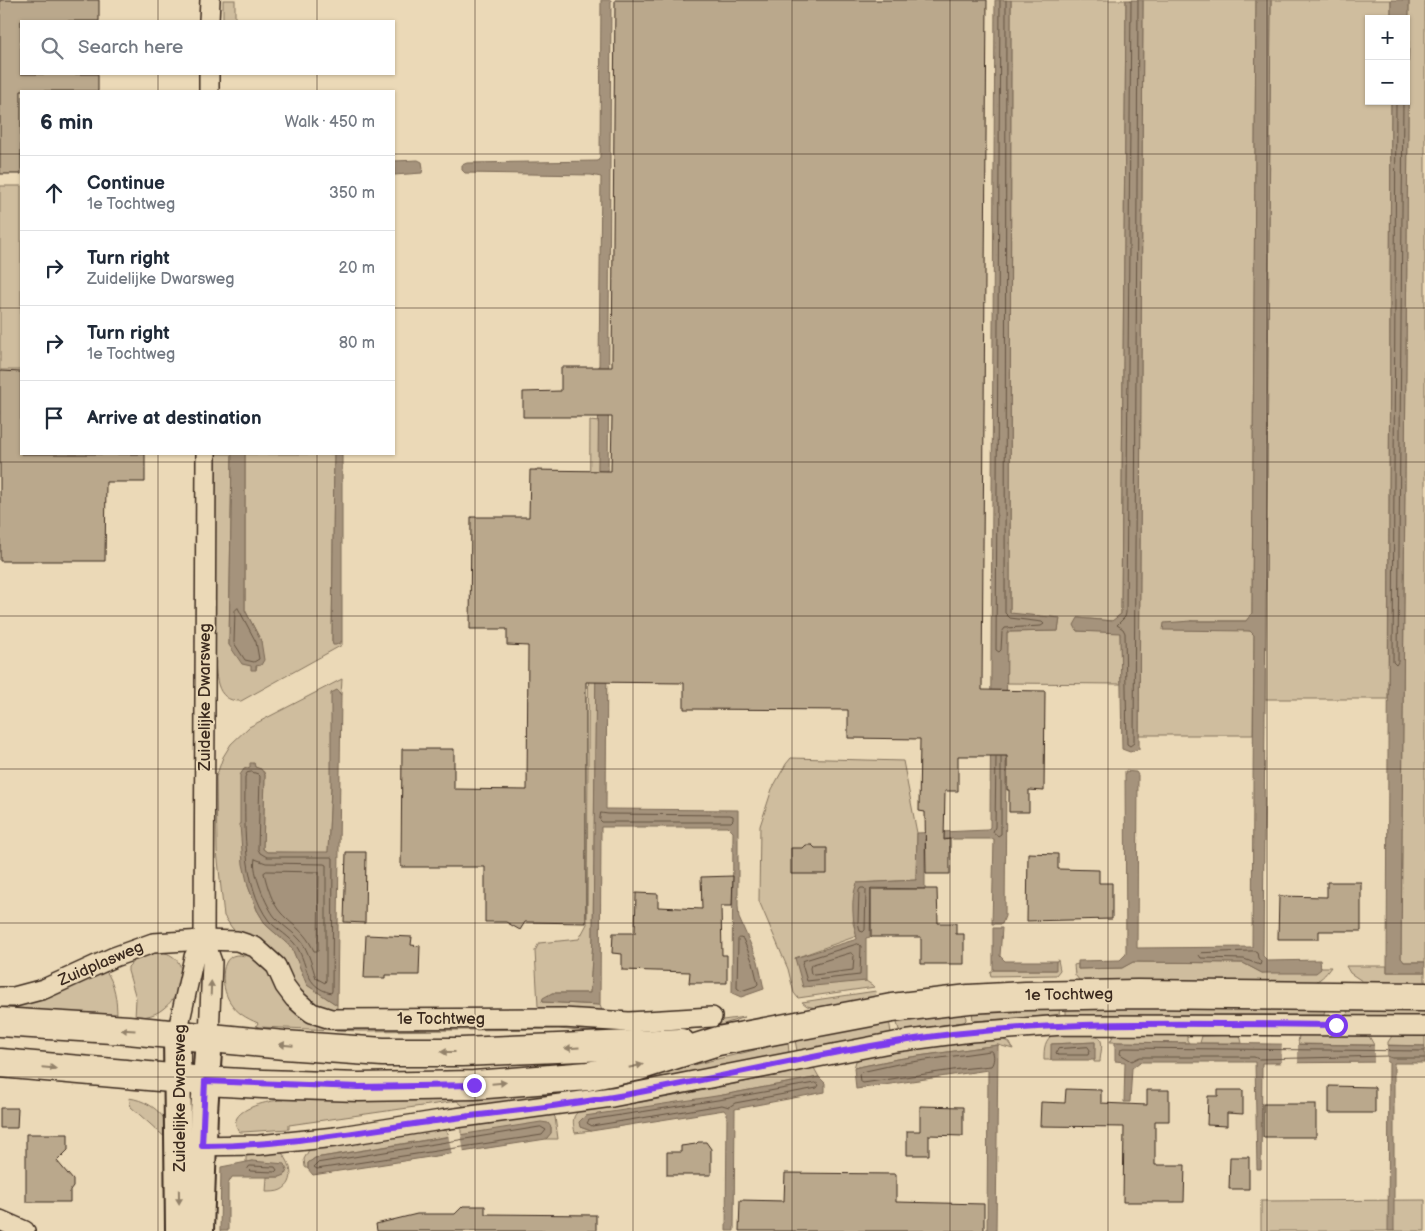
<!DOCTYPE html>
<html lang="en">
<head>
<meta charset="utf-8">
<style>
	:root { --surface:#fff; --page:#f2f2f3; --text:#1f2937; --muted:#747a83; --line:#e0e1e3 }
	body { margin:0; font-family:"Balsamiq Sans",sans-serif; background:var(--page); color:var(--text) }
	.controls { position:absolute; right:15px; top:15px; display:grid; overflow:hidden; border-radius:0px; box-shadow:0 1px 4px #0004 }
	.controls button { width:45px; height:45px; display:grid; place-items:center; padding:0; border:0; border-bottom:1px solid var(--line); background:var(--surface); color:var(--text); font:25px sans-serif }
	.stop { position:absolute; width:15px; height:15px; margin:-11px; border:4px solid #7c3aed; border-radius:50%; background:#fff }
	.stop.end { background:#7c3aed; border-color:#fff; box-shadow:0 1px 5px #0008 }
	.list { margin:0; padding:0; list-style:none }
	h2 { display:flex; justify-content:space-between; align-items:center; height:65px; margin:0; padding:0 20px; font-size:21px }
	h2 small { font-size:16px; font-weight:400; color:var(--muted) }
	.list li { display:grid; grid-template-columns:32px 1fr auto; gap:15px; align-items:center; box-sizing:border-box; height:75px; padding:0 20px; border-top:1px solid var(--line) }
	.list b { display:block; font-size:19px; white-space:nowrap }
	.list p { margin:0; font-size:16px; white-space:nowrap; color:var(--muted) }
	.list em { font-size:16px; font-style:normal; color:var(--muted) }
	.icon { flex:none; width:28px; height:28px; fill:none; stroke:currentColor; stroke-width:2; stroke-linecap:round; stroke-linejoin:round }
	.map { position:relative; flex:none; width:1425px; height:1231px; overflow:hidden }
	.search { position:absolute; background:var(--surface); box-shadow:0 1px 4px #0004; left:20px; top:20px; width:375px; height:55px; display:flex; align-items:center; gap:12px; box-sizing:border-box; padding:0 18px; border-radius:0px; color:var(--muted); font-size:19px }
	.panel { position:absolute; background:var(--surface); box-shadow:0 1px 4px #0004; left:20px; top:90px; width:375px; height:365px; border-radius:0px }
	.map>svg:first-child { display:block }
	.green { fill:#cfbd9e; stroke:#85745e }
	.water { fill:#a5937b; stroke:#7b6956 }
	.pier { fill:#ebd9b7 }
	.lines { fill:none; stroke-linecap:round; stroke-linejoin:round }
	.shore { stroke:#655443; stroke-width:1 }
	.building { fill:#baa88c; stroke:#3b2a1e }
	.street-casing { stroke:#3b2a1e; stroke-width:22 }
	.secondary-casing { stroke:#3b2a1e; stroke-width:30 }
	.primary-casing { stroke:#3b2a1e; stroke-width:31 }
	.street { stroke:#ebd9b7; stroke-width:19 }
	.secondary { stroke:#ebd9b7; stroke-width:26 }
	.primary { stroke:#ebd9b7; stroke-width:28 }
	.oneway { fill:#93826a }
	.route { stroke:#7c3aed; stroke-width:6 }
	.grid { fill:none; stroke:#3b2a1e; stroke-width:1; stroke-opacity:0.55 }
	.labels { text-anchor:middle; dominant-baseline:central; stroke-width:4; stroke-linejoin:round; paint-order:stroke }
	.street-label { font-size:16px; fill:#3b2a1e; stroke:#ebd9b7 }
</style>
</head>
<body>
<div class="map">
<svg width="1425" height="1231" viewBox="0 0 1425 1231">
	<rect width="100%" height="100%" fill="#ebd9b7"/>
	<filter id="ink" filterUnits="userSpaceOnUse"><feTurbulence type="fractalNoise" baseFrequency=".02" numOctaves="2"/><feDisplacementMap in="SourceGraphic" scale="10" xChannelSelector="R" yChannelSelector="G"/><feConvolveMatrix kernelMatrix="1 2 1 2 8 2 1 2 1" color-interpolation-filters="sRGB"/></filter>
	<g filter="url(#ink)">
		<g class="green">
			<rect x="223" y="0" width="12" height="21"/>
			<path d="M1011,0H1126L1121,614L1113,621L1078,618L1077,631L1120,632L1121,684L1006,683L1007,632L1058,631L1060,618L1010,614Z"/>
			<path d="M1143,0H1256L1252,614L1246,621H1191L1250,631L1254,635L1253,735H1139Z"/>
			<path d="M1271,0H1391V19H1369V101H1391L1388,699H1265Z"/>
			<path d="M1409,0H1425V962H1404L1401,958Z"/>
			<rect x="0" y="186" width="21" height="184"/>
			<path d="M590,421L599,422L593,938L590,993H552L542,1002L600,1005L602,1011L540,1009L538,1006L535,951L539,943L579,939L587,924Z"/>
			<path d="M216,454H232L229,645L256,670L261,641L245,610V454H334L332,641L340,644L342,641V645L241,701C214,702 216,673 215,654Z"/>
			<path d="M342,679L341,695L339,692L331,788L328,853L267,852L263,849L265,775L264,772L255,767L254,763L248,886L257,910L266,925L292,948L307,985L337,1005V1011L319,1007L296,989L283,962L272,948L266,944L237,932L232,928L224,916L217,851L216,777L223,757L231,744L249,727Z"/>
			<path d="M791,758L903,761L917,833L916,880L857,883L853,923L857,936L795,958L855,981H866L875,987L798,998L794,993L788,969L759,901L760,826L772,789L786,764Z"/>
			<path d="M156,951C191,954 187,990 164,1008C156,1015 146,1017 135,1018L136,998L128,971V967L140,954Z"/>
			<path d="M247,952L265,965L300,1016L671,1027L745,1017L721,1025L701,1028L619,1035L559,1029L360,1031L259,1027L256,1026L258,1023C246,1018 237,1013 230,1002C220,987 218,948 245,956Z"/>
			<path d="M1058,960L1060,970L1056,975L991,976L990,972L993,970H1055L1056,961Z"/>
			<path d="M1133,962L1243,963L1262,973L1320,967H1331C1325,975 1321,981 1310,983L1080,981L1075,975L1074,965L1078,964V969L1122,968Z"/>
			<path d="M1346,966H1387V972H1425V983H1365L1350,973Z"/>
			<path d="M105,970C115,982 117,1002 117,1017L0,1009V1003Z"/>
			<path d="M876,991L875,997L816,1008L807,1006L802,1002Z"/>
			<path d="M1060,1006L1059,1015L973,1021L972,1010Z"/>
			<path d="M1066,1006L1325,1009L1324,1015H1066Z"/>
			<path d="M1347,1010H1425V1016H1348Z"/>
			<path d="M965,1011L966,1020L964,1022L902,1031L899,1030L896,1019Z"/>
			<path d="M889,1020L891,1033L797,1051L795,1040Z"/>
			<path d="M1055,1033C1066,1033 1098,1028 1101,1041C1103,1046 1100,1056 1100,1062H1094L1095,1042L1052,1044L1051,1060H1044C1044,1048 1044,1040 1055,1033Z"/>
			<path d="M1134,1033L1187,1035V1040L1189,1043L1110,1042L1114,1034Z"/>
			<path d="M1240,1035L1242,1043H1200L1202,1036Z"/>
			<path d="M1299,1035L1369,1036L1374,1045L1298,1044Z"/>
			<path d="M1392,1036H1425V1046L1388,1045V1042Z"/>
			<path d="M1002,1039L1010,1043L1013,1049L998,1045L897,1059L854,1068L856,1061L868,1055L966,1040Z"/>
			<path d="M788,1042L789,1053L677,1074V1075L620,1087L466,1108L457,1101L289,1125V1129L243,1132H240C221,1111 269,1100 283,1100V1097L639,1078Z"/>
			<path d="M814,1068L819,1077L723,1095L580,1127L591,1131L575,1133C573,1123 571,1115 581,1110C594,1102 626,1104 642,1102C699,1092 757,1079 814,1068Z"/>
			<path d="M129,1098C143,1100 157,1107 165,1120C168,1125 168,1134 168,1140L131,1107Z"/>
			<path d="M551,1113L555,1117L558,1139H546L551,1133V1127L461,1135V1124Z"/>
			<path d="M444,1128L450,1136L315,1158L308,1163V1169L305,1167L304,1159L309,1150Z"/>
			<path d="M281,1152C291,1162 297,1182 281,1190C277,1192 271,1192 266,1192L267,1177H280L252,1161L246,1162V1156Z"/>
			<path d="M1425,1200V1231H1261V1201Z"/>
		</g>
		<g class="water">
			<path d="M601,0H611L606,809L738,810V906L739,918L758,961L764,989L741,997L732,993L733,832L728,827H601L600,1005L542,1002L543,998L552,993H590L593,938L601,177L591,175L465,173L462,170V165L467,163L598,161L600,157Z"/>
			<path d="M995,0H1011L1010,613L1060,618L1058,631L1007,632L1005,916L1002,924H992L994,839H925V889L871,888L870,937L866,938V981L803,987L795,958L857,939C853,922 850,900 857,883L916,880L917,833L988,830L990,827Z"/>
			<path d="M1126,0H1143L1139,749L1130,752L1122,749L1120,633L1077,631L1074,625L1078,618L1112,621L1121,614Z"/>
			<path d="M1256,0H1271L1263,956L1268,961L1320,960L1321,969L1316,973H1262L1243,963L1133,962L1122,968L1078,969V961L1120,960L1126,954L1125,771L1136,772L1138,775L1137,948L1252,947L1254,635L1250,631L1163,630L1164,623L1191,621H1246L1252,613Z"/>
			<path d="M1391,0H1409L1401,958L1404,962H1425V972H1387L1391,101H1406V19H1391Z"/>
			<path d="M418,160L422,162L423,168L422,173L394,175V161Z"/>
			<path d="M232,454H245V610L261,641L264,660L261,665L256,666V670H251V666L242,664L229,645Z"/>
			<path d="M334,454H342V641L336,645H333L332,641Z"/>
			<path d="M337,690L341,695L337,1005L307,985L292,948L266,925L257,910L248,886L243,864L240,825V775L244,769L250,767V763H254L255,767L261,769L265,775L263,849L267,852H328L331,788V693Z"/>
			<path d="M993,928H1002L1000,956L1005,961H1056V970H993Z"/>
			<path d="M1095,1042V1060H1051V1044Z"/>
			<path d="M1115,1042L1425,1046V1063H1394V1231H1388L1389,1062L1262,1063L1261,1169H1257L1255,1062H1140L1132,1068L1130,1102H1124L1125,1062L1115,1061Z"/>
			<path d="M998,1045L996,1231H987L988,1070L856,1089L854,1068L897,1059Z"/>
			<path d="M819,1077L825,1083V1092L735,1109L734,1231H726L727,1114L724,1110L591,1131L580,1127L579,1122L585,1116L723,1095Z"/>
			<path d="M541,1122L548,1123L551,1127V1133L546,1139L313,1175L308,1169V1163L315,1158Z"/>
			<path d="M252,1161L285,1164L287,1170L285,1175L280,1177H232L228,1184V1231H220L221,1167Z"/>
		</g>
		<g class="pier">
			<path d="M1282,1041L1298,1042V1065H1281Z"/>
			<rect x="1374" y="1043" width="13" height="20"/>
			<path d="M461,1133L464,1154L452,1156L448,1134Z"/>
		</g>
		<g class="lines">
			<g class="shore">
				<path d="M1000,0L996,650L999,652L1001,650L1002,632L1005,628L1041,626L1044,624L1042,622L1010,618L1005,613L1006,0"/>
				<path d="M1131,0L1126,613L1125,617L1117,625L1123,629L1125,633L1127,744L1130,746L1134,743L1138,0"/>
				<path d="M1396,101L1393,662L1396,665L1398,662L1403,101"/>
				<path d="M238,608L256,642L259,659L254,662L245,660L234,643L235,611Z"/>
				<path d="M996,757L995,827L993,832L998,836L1001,834V757"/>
				<path d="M252,772L258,774L260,776L258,849L260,853L267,857H331L333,858L332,991L331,993C304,986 309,967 297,947C290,936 277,930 269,921C241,884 245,820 245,777L247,773Z"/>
				<path d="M601,813L608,814L730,815L733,816V820L731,822H602L600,820Z"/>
				<path d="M255,859L266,863L324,864L326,865V980L325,983L316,978C312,966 309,952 301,941C294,932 282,926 275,917C267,908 251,870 255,859Z"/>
				<path d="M267,871L319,872L318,951H314C304,930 295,928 281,913C272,903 267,886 264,873Z"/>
				<path d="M861,888H864L866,890L865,930L863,932L860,931L858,922L859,891Z"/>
				<path d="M740,938L743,939L753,963L758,984L756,986L741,991L737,988L738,940Z"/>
				<path d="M858,944L861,946L860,975L807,981L802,964L803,961Z"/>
				<path d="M1255,951L1257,952L1258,958L1261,962L1260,965L1244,959L1201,958L1199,955L1201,953Z"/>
				<path d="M851,953L854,955L853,970L814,975L811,974L810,968L811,965Z"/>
				<path d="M1088,1047L1090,1050L1088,1055H1058L1056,1053L1058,1049Z"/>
				<path d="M992,1051C995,1054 994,1063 991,1066L960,1069L863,1083L860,1081L859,1074L861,1072L898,1064Z"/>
				<path d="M1425,1051L1123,1048L1121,1049L1120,1054L1132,1061L1140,1057H1254L1259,1059L1387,1056L1392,1058H1425"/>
				<path d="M816,1083L819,1085L817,1088L735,1103L729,1107L722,1105L592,1126L587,1123L589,1120L724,1099Z"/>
				<path d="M541,1127L546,1130L542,1135L317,1169L314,1167L318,1163Z"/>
				<path d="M250,1166L275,1167L277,1170L275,1172L250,1171L248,1169Z"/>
			</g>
		</g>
		<g class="building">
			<path d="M0,0H99V21H21V74H98V91H21V174H0Z"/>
			<path d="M615,0H987L982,690L1045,691L1044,791L1029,790V812H1009V790H1007V756H958V791H945L944,840L950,839V874H926L925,812L919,811L920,739L848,738V710L684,709V683L586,682V923L525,922L520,930L506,922H485V867H401L402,749H454V789L527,790L528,646L507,645V629H470L471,517H529L530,470L611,471L612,417H523V392L561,391V367H612Z"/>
			<path d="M0,371L21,372V454H145V482H106L105,561H0Z"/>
			<path d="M806,845H812L815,848H827V874H791V848H803Z"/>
			<path d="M346,852H366L365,923L344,922Z"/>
			<path d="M1028,853L1058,854V869L1099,870V883H1112V919L1027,921Z"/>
			<path d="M733,876L732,906H721L722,955H727V983H689L690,972L622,970V954L612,953L613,933H635L636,893L658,894V907L702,909L701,877Z"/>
			<path d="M1327,882H1361V931H1319V939H1278L1279,896L1327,897Z"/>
			<path d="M871,889H937L938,923H956V934H964V964H921V937H871Z"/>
			<path d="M366,935L412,937L411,945L420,946L419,975H385V978H364Z"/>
			<path d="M1329,1086L1375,1087V1113H1329Z"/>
			<path d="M1066,1089L1101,1090V1103L1147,1105V1090H1169V1121H1155V1165H1185L1184,1202H1123L1124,1127L1040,1126L1041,1102L1065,1103Z"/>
			<path d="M1218,1090H1243V1114L1227,1113V1126L1207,1125L1208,1096H1218Z"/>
			<rect x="1263" y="1104" width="53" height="33"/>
			<path d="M920,1106L963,1107V1136L929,1135V1155H907V1131H920Z"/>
			<path d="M0,1108H18L17,1128H0Z"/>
			<path d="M26,1134H68V1150L57,1161L73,1180V1187L70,1191V1202H26Z"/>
			<path d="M698,1142H706L711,1149V1175H667V1152H681V1146L696,1144Z"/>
			<path d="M1230,1157H1249V1189H1229Z"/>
			<path d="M785,1173L896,1174V1202L984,1204V1231H739L740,1200L784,1201Z"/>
			<path d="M463,1206H485V1214L596,1215V1231H377L376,1224L417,1214H455Z"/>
		</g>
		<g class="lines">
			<g class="street-casing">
				<g id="street">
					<path d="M209,21L210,0"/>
					<path d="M209,91V74"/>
					<path d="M206,454L204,940L212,962L209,1037"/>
					<path d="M0,997H14L44,989L114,957L153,943L204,940L237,941L255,947L276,966L285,986L294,998L304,1007L312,1013L331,1019L563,1018L629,1022L712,1017"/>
					<path d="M177,1034L194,957L204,940"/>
					<path d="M191,1146L259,1145L335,1137L441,1120L612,1097L895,1042L971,1032L1063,1025L1425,1026"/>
					<path d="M0,1220L25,1231"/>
				</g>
			</g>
			<g class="secondary-casing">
				<g id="secondary">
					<path d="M177,1034L179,1231"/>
					<path d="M200,1231L204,1112L209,1037"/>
				</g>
			</g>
			<g class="primary-casing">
				<g id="primary">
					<path d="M0,1022L128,1030L284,1045L383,1052H462L681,1043"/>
					<path d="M0,1063L205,1081L263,1084L359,1087L474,1085L588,1076L639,1066L718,1041L892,1008L969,999L1026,996L1137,994L1425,997"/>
				</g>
			</g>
			<use href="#street" class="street"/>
			<use href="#secondary" class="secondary"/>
			<use href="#primary" class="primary"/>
		</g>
		<defs><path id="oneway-solid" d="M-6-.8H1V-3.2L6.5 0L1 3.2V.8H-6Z" transform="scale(1.25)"/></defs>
		<g class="oneway">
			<use href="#oneway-solid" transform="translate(211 988) rotate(-88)"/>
			<use href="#oneway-solid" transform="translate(128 1030) rotate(-176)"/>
			<use href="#oneway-solid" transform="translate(286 1045) rotate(-175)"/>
			<use href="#oneway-solid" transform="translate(572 1048) rotate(177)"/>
			<use href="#oneway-solid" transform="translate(448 1052) rotate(-180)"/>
			<use href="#oneway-solid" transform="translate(636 1066) rotate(-13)"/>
			<use href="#oneway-solid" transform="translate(49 1068) rotate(5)"/>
			<use href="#oneway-solid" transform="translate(499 1083) rotate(-5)"/>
			<use href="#oneway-solid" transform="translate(179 1197) rotate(89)"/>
		</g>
	</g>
	<g class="lines" filter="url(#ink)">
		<path class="route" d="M474,1085L359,1087L205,1081L202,1146C283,1146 362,1131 442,1120C499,1112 556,1107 613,1097C707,1081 800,1057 895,1042C1041,1018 1189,1024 1336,1025"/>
	</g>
	<path class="grid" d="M158,0V21M317,0V21M475,0V1231M633,0V1231M792,0V1231M950,0V1231M1108,0V1231M1267,0V1231M158,74V91M317,74V91M0,154H21M394,154H1425M0,308H21M394,308H1425M158,454V1231M317,454V1231M0,462H1425M0,616H1425M0,769H1425M0,923H1425M0,1077H1425"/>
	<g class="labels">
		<g class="street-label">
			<text transform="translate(205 697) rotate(-90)">Zuidelijke Dwarsweg</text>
			<text transform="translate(101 964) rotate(-23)">Zuidplasweg</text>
			<text transform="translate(1069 995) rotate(-1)">1e Tochtweg</text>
			<text x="441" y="1019">1e Tochtweg</text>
			<text transform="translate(180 1098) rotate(-90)">Zuidelijke Dwarsweg</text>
		</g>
	</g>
</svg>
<div class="controls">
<button>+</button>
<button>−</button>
</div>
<div class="stop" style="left:1336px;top:1025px"></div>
<div class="stop end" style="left:474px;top:1085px"></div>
<div class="search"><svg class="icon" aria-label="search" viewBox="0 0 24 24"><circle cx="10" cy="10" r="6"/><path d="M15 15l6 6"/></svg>Search here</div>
<section class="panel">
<h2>6 min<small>Walk · 450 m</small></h2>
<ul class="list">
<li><svg class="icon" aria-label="ahead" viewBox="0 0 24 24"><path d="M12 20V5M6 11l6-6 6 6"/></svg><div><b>Continue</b><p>1e Tochtweg</p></div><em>350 m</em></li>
<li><svg class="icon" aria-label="right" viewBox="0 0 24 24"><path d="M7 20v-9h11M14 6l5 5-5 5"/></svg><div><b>Turn right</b><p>Zuidelijke Dwarsweg</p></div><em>20 m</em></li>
<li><svg class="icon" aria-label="right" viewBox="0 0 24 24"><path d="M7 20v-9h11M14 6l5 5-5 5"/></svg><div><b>Turn right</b><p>1e Tochtweg</p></div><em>80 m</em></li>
<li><svg class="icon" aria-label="arrive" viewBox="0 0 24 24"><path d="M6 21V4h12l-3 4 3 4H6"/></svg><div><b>Arrive at destination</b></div></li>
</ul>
</section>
</div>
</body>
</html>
